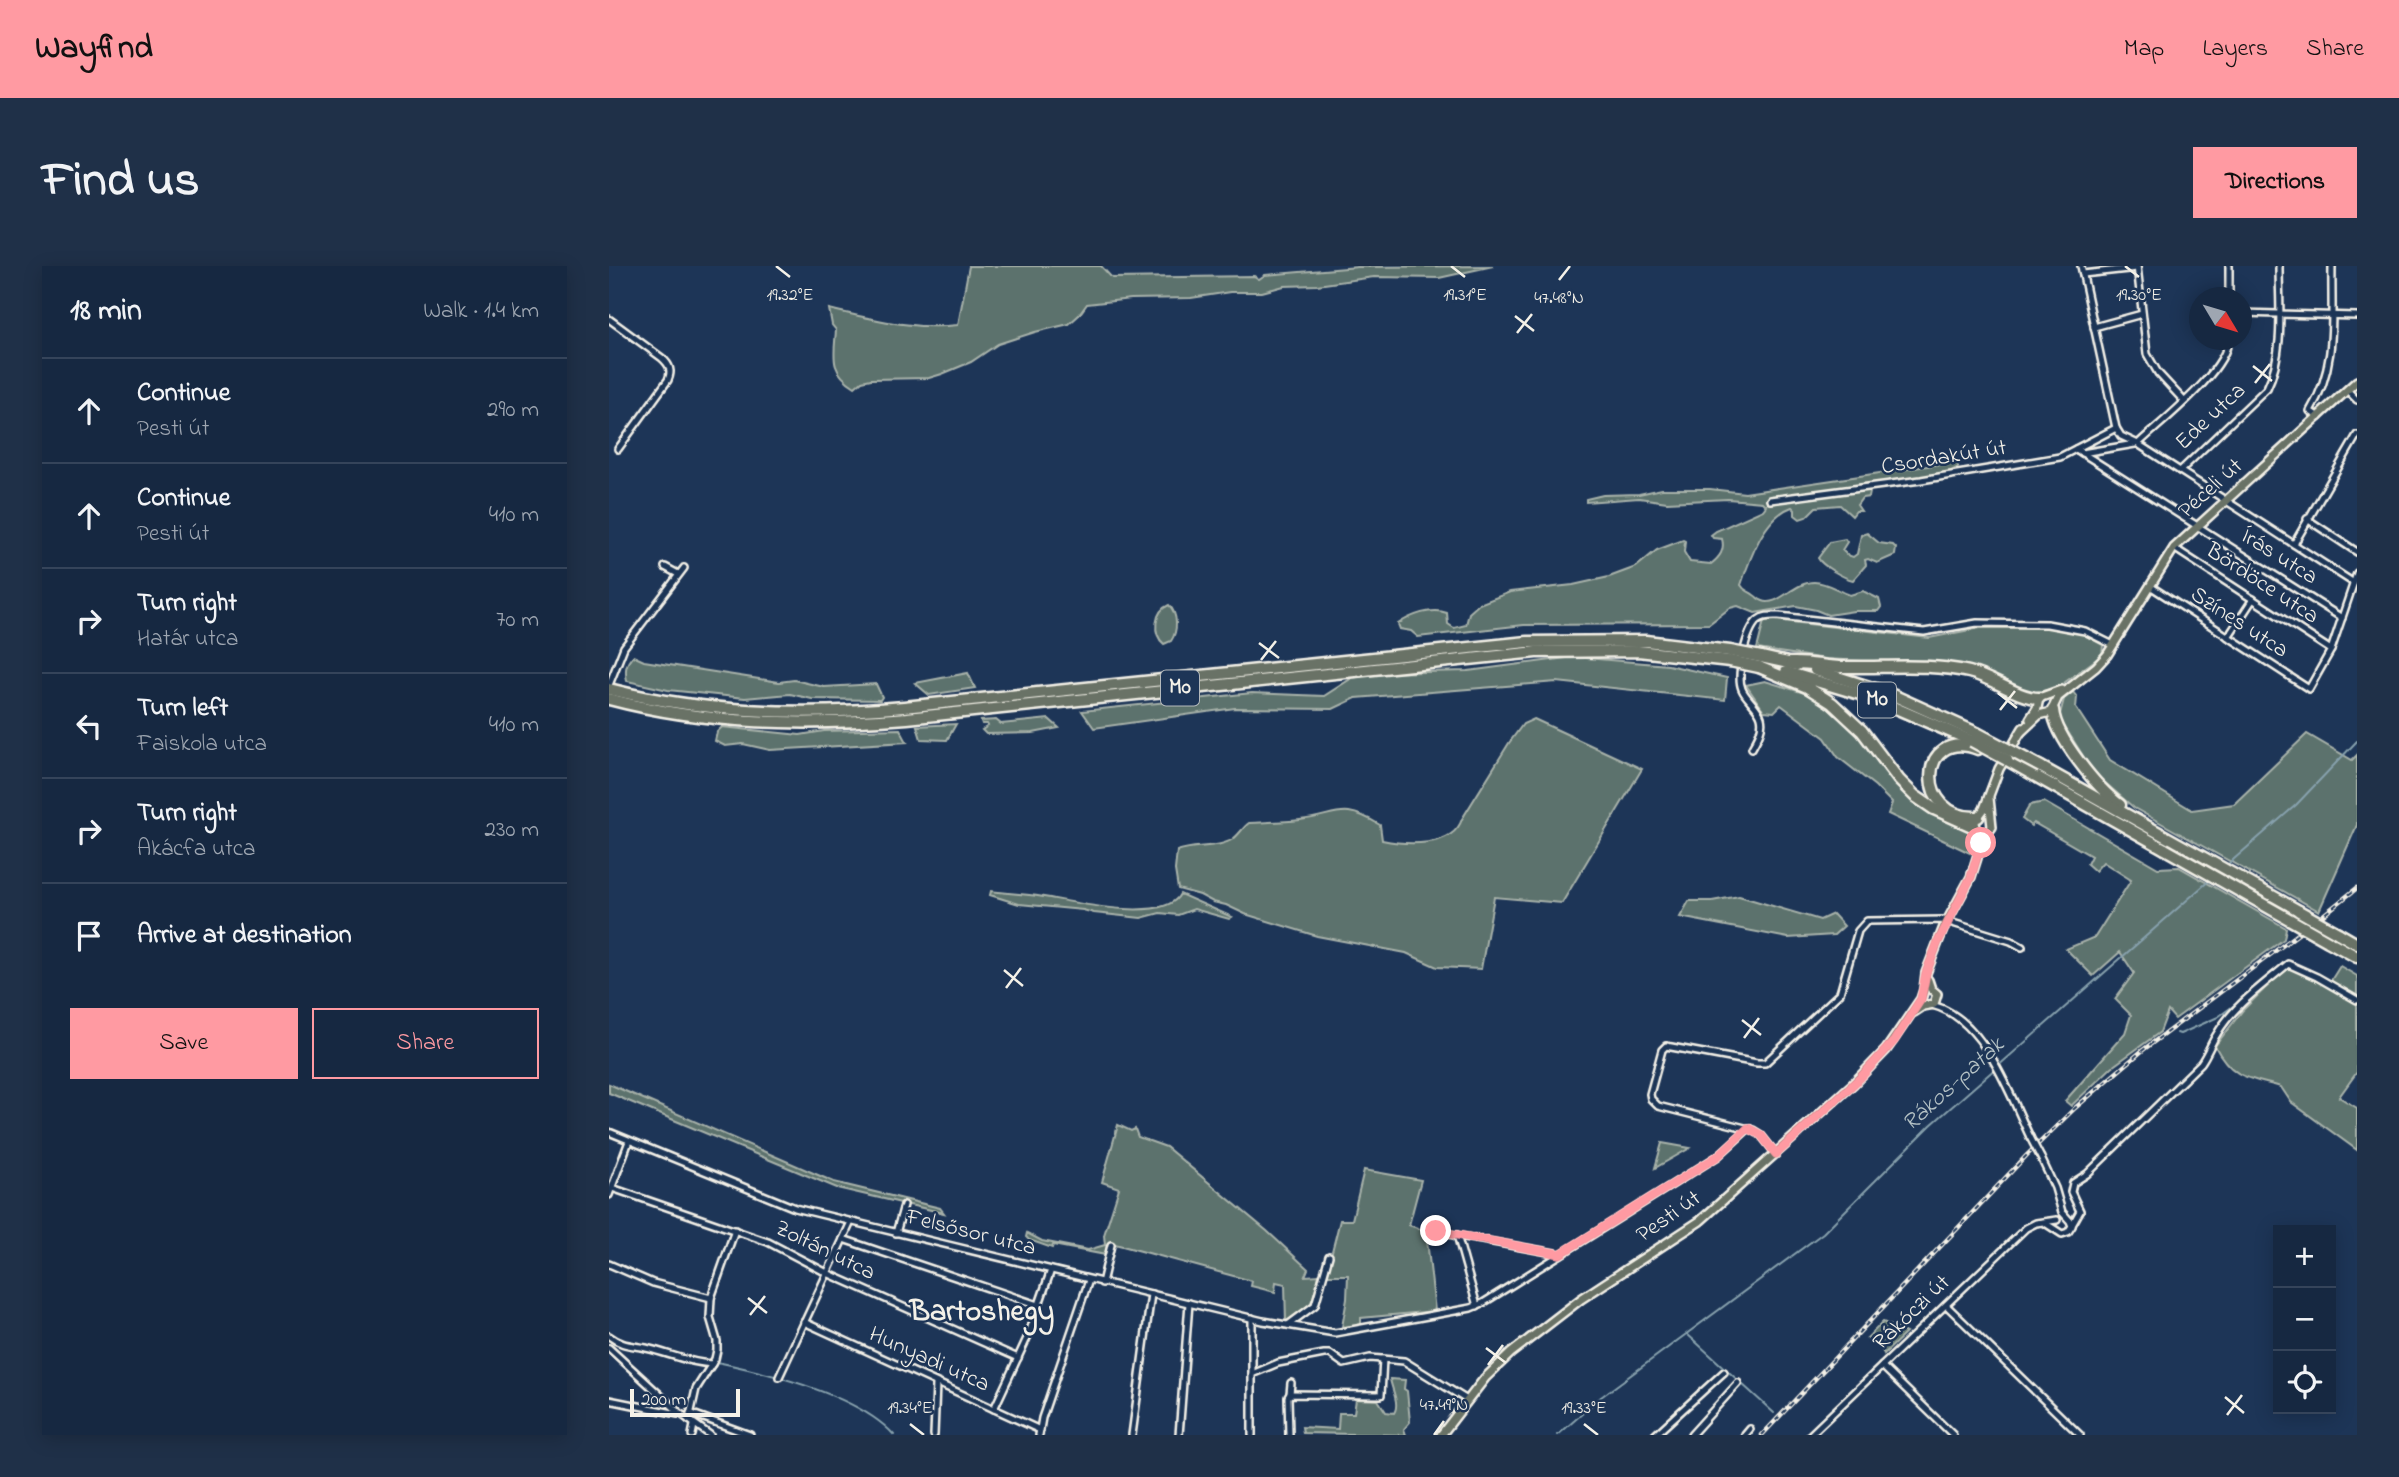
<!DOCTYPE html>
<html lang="en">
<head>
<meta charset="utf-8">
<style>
	:root { --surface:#162841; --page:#1f3048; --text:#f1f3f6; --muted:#9ea6b1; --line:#35445a; --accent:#ff9aa2 }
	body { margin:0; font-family:"Indie Flower",sans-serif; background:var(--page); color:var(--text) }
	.controls { position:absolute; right:21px; bottom:21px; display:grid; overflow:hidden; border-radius:0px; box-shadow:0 4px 18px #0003 }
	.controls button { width:63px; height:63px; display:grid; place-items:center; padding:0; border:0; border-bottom:2px solid var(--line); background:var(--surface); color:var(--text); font:35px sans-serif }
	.compass { position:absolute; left:1580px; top:21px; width:63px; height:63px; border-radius:50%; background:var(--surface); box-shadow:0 4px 18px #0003; rotate:128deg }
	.scale { position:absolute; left:21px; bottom:18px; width:110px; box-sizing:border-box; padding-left:7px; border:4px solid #f4f1e8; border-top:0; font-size:19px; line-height:24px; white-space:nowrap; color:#f4f1e8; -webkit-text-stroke:5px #1d3557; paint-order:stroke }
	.stop { position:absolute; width:21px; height:21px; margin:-16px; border:5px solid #ff9aa2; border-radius:50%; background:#fff }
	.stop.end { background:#ff9aa2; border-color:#fff; box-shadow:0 2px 7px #0008 }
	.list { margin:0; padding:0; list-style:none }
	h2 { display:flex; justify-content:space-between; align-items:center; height:91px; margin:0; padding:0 28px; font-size:30px }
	h2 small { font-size:23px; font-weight:400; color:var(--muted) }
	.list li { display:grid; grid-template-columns:46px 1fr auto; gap:21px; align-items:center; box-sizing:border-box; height:105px; padding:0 28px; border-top:2px solid var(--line) }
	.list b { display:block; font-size:26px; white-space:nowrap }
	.list p { margin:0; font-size:23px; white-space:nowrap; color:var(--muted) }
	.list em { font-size:23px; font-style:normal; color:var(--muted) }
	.actions { display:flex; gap:14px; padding:21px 28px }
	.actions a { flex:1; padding:16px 0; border:2px solid var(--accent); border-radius:0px; text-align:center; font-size:24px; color:var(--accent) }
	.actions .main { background:var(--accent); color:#111 }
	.icon { flex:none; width:38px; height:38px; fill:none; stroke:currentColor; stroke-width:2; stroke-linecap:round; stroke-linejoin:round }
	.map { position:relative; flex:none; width:1748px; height:1169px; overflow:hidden; border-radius:0px }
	header { display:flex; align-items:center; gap:42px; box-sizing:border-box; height:98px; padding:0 35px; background:var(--accent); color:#111 }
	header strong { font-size:33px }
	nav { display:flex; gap:38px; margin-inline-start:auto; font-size:24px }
	.intro { display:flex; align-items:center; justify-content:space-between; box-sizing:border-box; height:168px; padding:0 42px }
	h1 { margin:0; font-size:49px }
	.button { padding:18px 32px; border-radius:0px; background:var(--accent); color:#111; font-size:24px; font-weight:700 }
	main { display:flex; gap:42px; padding:0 42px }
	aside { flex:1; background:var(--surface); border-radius:0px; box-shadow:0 4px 18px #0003 }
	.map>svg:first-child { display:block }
	.green { fill:#5c726d; stroke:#a8b2aa; stroke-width:2 }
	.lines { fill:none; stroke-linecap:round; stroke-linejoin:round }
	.stream { stroke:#87a1ad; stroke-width:2 }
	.minor-casing { stroke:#f4f1e8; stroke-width:10 }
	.major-casing { stroke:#f4f1e8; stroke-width:12 }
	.highway-casing { stroke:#f4f1e8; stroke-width:15 }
	.minor { stroke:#1d3557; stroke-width:5 }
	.major { stroke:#697266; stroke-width:7 }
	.highway { stroke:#697266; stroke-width:10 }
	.rail-casing { stroke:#f4f1e8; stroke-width:4.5 }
	.rail { stroke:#1d3557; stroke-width:2; stroke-dasharray:5; stroke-linecap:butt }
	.minor-bridge-casing { stroke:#f4f1e8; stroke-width:10; stroke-linecap:butt }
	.highway-bridge-casing { stroke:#f4f1e8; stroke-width:15; stroke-linecap:butt }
	.minor-bridge { stroke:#1d3557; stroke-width:5 }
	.highway-bridge { stroke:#697266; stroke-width:10 }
	.route { stroke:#ff9aa2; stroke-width:9 }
	.ticks { fill:none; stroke:#f4f1e8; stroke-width:2.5 }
	.labels { text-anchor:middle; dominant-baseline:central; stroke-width:5; stroke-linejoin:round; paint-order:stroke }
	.shield { fill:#1d3557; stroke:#b4b9bc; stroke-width:2 }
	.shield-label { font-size:21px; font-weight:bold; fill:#f4f1e8 }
	.street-label { font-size:23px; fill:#f4f1e8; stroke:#1d3557 }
	.water-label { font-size:24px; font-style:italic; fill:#b5c2c5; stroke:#1d3557 }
	.district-label { font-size:30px; font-weight:bold; fill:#f4f1e8; stroke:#1d3557 }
	.ticks-label { font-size:18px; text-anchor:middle; fill:#f4f1e8; stroke:#1d3557; stroke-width:5; stroke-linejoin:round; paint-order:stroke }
</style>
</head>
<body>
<header>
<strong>Wayfind</strong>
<nav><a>Map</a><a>Layers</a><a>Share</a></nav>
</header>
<div class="intro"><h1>Find us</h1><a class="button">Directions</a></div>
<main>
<aside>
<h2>18 min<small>Walk · 1.4 km</small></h2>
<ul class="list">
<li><svg class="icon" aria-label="ahead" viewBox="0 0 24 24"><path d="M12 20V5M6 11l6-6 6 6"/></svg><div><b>Continue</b><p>Pesti út</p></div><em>290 m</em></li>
<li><svg class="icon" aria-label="ahead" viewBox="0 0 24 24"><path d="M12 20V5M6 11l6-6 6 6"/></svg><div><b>Continue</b><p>Pesti út</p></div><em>410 m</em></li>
<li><svg class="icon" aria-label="right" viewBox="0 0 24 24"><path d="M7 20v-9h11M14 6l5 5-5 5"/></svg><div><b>Turn right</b><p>Határ utca</p></div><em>70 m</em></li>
<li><svg class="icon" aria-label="left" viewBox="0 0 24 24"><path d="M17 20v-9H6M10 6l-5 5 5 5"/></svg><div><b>Turn left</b><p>Faiskola utca</p></div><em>410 m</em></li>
<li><svg class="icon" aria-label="right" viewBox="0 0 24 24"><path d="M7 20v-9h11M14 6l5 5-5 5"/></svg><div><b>Turn right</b><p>Akácfa utca</p></div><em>230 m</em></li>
<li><svg class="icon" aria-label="arrive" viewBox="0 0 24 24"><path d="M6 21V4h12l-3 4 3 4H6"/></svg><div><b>Arrive at destination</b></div></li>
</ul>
<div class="actions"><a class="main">Save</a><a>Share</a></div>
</aside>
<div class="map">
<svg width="1748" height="1169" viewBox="0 0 1748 1169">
	<rect width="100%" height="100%" fill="#1d3557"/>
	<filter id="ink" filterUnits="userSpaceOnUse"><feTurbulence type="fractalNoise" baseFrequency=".0143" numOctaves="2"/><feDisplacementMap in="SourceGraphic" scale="14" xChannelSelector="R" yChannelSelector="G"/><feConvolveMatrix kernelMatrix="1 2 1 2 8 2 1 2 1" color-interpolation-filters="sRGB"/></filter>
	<g filter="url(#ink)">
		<g class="green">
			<path d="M360,0H492L503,12L645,10L650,13L656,9L749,1L884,0L830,12L765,11L708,19L675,20L653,26H621L582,32L522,33L478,38L470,49L460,58L426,66L389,78L362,96L333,108L320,112L262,113L253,115L246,121C220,105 225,91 227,64L223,59L220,43C263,53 304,64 349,59Z"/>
			<path d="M1345,196L1349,198V201L1337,208L1262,221L1260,231L1253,232L1248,239L1252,245H1247L1243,250L1231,239L1207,241L1197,251L1191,253L1186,249V244L1183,241C1155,251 1141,292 1132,319C1136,326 1139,324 1145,329C1150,332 1148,333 1154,335C1169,341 1185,316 1205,316C1218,316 1229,325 1241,329L1254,325L1270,333L1272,341L1269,345H1245L1219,349L1207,344L1187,340L1146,347L1129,340L1121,342L1100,358L915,359L809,371L802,365L791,363L789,358C802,349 823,341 838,347L839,358L845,362L857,359L860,347L870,338L901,326L964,319L1000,311L1027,301L1048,284L1074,274L1076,275L1075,286L1081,296L1102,298C1111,291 1116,284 1113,273L1104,272L1102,269L1107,265L1154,244L1157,240L1153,236L1119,233L1058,236L1030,232L977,236V233L994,229L1030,228L1053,223H1101L1136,227Z"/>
			<path d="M1258,267L1270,277L1284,279L1287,282L1286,289L1268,297L1259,293L1256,294L1257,299L1244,314C1235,312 1213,300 1209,292L1221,276L1236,273L1238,276L1233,284L1238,289L1244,291L1248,288L1252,269Z"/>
			<path d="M560,339C569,348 569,365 562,375L555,378C543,368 545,345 560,339Z"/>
			<path d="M1165,354L1320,372L1371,362L1443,361L1472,367L1494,379L1493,389L1448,422L1423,427L1362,401L1217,393L1148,383L1155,355Z"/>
			<path d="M24,390L35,395L170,416L185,414L215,421L267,418L273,431L271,434L203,433L181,428L136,432L59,424L18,415C16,405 16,398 24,390Z"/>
			<path d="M965,391L1059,399L1118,412L1116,434L948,416L747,432L724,443L626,442L485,462L473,445L643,427L715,430L743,412L772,407L859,405Z"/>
			<path d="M359,407L366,422L320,429L306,417Z"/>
			<path d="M1156,415L1202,429L1252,468L1298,531L1329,550L1358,562L1365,571L1361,587L1279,548L1283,537L1266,520L1229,491L1216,472L1172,439L1165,446L1155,445L1137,419Z"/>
			<path d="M1464,426L1468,431L1467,442L1501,494L1583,544L1625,538L1698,468L1743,494L1748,489V559L1710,645L1525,542L1485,507L1450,452L1455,433Z"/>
			<path d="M440,453L450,462L424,467L377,468L373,464L379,460L378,458H373L372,455L387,454L392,458Z"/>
			<path d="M925,453L1033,503L953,637L885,631L872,703L828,701L797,687L708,670L636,648L617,639L604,636L591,629L569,623L566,604L568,585C585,578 609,583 624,573C630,569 634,561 640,557C657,556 674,556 691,554C729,550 732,535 771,559L773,574C797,579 844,582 853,553L900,477L914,458Z"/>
			<path d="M347,458L338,474L312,473L308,460Z"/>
			<path d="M113,461L191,469L215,465L291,463L298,476L161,484L134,478L116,480L106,475L108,466Z"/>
			<path d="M1435,536L1549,602L1570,601L1677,662L1675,673L1566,753L1559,745L1551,766L1503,801L1462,840L1456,835L1516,767L1522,749L1506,733L1525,707L1511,686L1484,710L1457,683L1486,671L1522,614L1494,596L1486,605L1478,598L1482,590L1425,557L1422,560L1413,553L1421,539Z"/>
			<path d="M382,625C402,628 422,628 441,632C467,637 557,657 571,628L623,651L620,653L585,643L569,649L551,647L532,652L523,651L485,647L474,644L410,638L381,629Z"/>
			<path d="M1130,630L1211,654L1224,648L1235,660L1225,669L1179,672L1071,651L1080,635H1103Z"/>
			<path d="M1681,698L1721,716L1731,700L1748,710V806L1730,831L1748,842V884L1682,836L1672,821C1641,812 1623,813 1606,780L1634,744Z"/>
			<path d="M0,818L225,916L331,942L335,947L228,922L0,827Z"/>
			<path d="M509,859L522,865L526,863L529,871L557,881L658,965L699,1003L696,1010L710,1009C705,1035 702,1045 677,1057L676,1018L667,1016L666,1026L642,1020L643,1015L506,978L502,990L444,979L443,982L420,974L417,971L418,967L433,975L479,984L496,979L495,969L510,922L493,916Z"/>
			<path d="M1053,877L1081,882L1046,902Z"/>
			<path d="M755,904L812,914L800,959L817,965L826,1045L752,1052V1060L733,1061L738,1033L739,1009H717L731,954H743Z"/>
			<path d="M1274,1056L1297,1067L1275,1088L1272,1082L1258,1072Z"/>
			<path d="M781,1113L796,1114L795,1123L798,1125L801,1156L795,1163L797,1169L694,1167L693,1161L729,1163L730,1147H745L747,1133L769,1134L777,1146L785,1147C791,1138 783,1124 781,1113Z"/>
		</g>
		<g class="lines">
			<g class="stream">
				<path d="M1617,600L1687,539L1748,475"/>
				<path d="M1568,767L1571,768L1609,751L1635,732"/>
				<path d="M1078,1068L1165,1147"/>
				<path d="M108,1096C160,1107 250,1130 285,1169"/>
				<path d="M949,1169L992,1131L1214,967L1322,859L1602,613"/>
			</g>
			<g class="minor-casing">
				<g id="minor">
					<path d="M1472,0L1507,162L1512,170L1529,178L1745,317"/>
					<path d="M1528,0L1538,88L1549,107L1575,135"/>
					<path d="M1474,8L1528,2"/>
					<path d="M1620,32V0"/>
					<path d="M1632,47L1748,50"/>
					<path d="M0,53L53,92C61,99 63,105 59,114L9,183"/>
					<path d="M1485,61L1533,48"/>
					<path d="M1738,124L1748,134"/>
					<path d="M1710,151L1701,145C1729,99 1722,51 1723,0"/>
					<path d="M1529,178C1553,155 1618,105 1619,74"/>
					<path d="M1467,183L1733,352"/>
					<path d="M1473,187L1526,178"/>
					<path d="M1571,205L1658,122C1676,85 1670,40 1670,0"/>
					<path d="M1161,234L1312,214L1451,191L1507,162"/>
					<path d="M1698,253L1748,286"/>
					<path d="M1685,278L1748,169"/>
					<path d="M1565,282L1722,384"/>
					<path d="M56,301L69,308"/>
					<path d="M1541,320L1700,423L1722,384L1748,307"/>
					<path d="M1619,371L1644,333"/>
					<path d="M0,419L15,381L75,302"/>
					<path d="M1143,482C1148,473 1155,462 1152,451C1149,440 1137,433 1133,423C1127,409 1137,364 1149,354C1155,349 1163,350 1170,350L1315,366L1368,357L1438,358L1476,365L1504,379"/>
					<path d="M1323,739C1375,752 1400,827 1421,871"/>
					<path d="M0,866L186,942L654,1055L726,1067L862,1042L874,1037L1109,890L1140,862"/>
					<path d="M1167,888L1152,869L1144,864L1049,840L1042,833L1041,828L1053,784L1057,780L1148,797H1156L1231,727L1249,665L1258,655L1334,654L1402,675L1413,681"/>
					<path d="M1432,892L1446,922L1453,946L1461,955L1463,960L1459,966L1453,968L1436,957"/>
					<path d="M3,922L159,976L218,1007L409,1092"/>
					<path d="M0,929L20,875"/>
					<path d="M1463,959L1471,945L1462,926L1464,917L1478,908L1592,797C1599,787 1602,777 1608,768C1624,740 1654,719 1679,698L1708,711L1748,734"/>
					<path d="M817,964L951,988"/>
					<path d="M287,967L295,939"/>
					<path d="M848,969L868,1040"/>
					<path d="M234,973L429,1039"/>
					<path d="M0,998L44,1017L102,1032"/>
					<path d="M493,1017L502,979"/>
					<path d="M1337,1039L1471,1169"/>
					<path d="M195,1056L431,1164"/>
					<path d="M679,1059L706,1039L720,990"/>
					<path d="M0,1070C13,1080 22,1079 37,1082C60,1087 79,1097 103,1098"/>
					<path d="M0,1082L72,1148L101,1169"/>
					<path d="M1273,1100L1344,1169"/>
					<path d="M643,1108L669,1097L715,1088H721L735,1098L761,1092L795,1095L858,1134"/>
					<path d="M170,1111L242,956"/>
					<path d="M681,1128L682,1117"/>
					<path d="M0,1134L69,1148"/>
					<path d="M385,1143L419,1070L442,1004"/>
					<path d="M81,1147L141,1169"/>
					<path d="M80,1154L87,1123L106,1093L108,1084V1075L101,1051L102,1032L126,964"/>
					<path d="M83,1169L85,1159"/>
					<path d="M325,1169L327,1118"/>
					<path d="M430,1169L433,1152L480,1014"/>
					<path d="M523,1169L542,1028"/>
					<path d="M570,1169L580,1037"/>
					<path d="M643,1169V1052"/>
					<path d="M680,1169L679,1131L681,1128L772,1129L774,1093"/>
					<path d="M1046,1169L1115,1106"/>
					<path d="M1082,1169L1129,1117"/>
					<path d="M1136,1169L1141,1163"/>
					<path d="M1201,1169L1417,962L1427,957L1448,954"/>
				</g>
			</g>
			<g class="major-casing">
				<g id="major">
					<path d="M1421,453L1428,442L1430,432L1452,424"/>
					<path d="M1412,466L1430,449L1442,446L1449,431L1487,401L1498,389L1565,282L1748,115"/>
					<path d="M1369,580L1366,555L1375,543L1390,503L1414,462"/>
					<path d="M1305,746L1314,740L1325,738L1328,728L1322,723L1319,714"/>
					<path d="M832,1169L876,1112L902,1087L972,1033L1091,955L1244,818L1277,784L1312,733L1315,724L1317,707L1335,661L1362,611L1374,573L1383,561L1380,532"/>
				</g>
			</g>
			<g class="highway-casing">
				<g id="highway">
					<path d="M1152,391L1188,399"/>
					<path d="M1182,397C1200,396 1217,401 1235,401C1276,402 1320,397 1360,406C1383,411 1408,432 1430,432"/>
					<path d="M1150,401L1198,421L1223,437L1253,465L1290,514L1306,530L1325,543L1365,561"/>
					<path d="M1206,404L1279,427L1368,467"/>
					<path d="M1177,406L1261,431L1363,475"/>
					<path d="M0,423C97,448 196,450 295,441L918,376L1037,375L1121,385"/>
					<path d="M0,433C98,459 197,460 298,452L927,386L1029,385L1121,395"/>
					<path d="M1444,444C1446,471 1489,523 1511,539"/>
					<path d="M1369,483C1308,460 1305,554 1369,551"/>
					<path d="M1398,494L1556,583"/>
					<path d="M1432,501L1690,645"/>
					<path d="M1729,667L1748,678"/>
					<path d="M1719,675L1748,691"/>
				</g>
			</g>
			<use href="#minor" class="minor"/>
			<use href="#major" class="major"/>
			<use href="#highway" class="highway"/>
			<g class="rail-casing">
				<path id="rail" d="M1153,1169L1418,889L1466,842L1534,784L1713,650L1748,622"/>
			</g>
			<use href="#rail" class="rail"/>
			<g class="minor-bridge-casing">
				<path id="minor-bridge" d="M1421,871L1432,892"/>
			</g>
			<g class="highway-bridge-casing">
				<g id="highway-bridge">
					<path d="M1121,385L1152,391"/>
					<path d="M1121,395L1150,401"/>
					<path d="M1368,467L1432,501"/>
					<path d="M1363,475L1398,494"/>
					<path d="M1556,583L1719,675"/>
					<path d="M1690,645L1729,667"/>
				</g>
			</g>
			<use href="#minor-bridge" class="minor-bridge"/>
			<use href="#highway-bridge" class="highway-bridge"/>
		</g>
	</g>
	<g class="lines" filter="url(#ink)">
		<path class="route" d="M827,965L951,988L1109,890L1139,862L1152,869L1167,888L1251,812L1285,775L1312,733L1317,707L1329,676L1362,611L1372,577"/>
	</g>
	<path class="ticks" d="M167,0L181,11M842,0L856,11M1516,0L1530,11M950,14L961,0M906,50L925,65M908,67L923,48M1644,100L1663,115M1646,117L1661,98M650,377L670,392M652,394L667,375M1389,427L1408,442M1391,444L1406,425M395,704L414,720M397,722L412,702M1133,754L1152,769M1135,772L1150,752M139,1032L158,1047M141,1049L156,1030M877,1082L897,1097M879,1099L894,1079M1616,1131L1635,1147M1618,1149L1633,1129M301,1158L315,1169M975,1158L989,1169M825,1169L835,1155"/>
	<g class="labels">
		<g class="shield">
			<rect x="552" y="404.5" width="38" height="35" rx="5"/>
			<rect x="1249" y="416.5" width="38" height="35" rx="5"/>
		</g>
		<g class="shield-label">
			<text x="571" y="422">M0</text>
			<text x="1268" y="434">M0</text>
		</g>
		<g class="street-label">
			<text transform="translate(1602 151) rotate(-43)">Ede utca</text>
			<text transform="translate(1335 192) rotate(-9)">Csordakút út</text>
			<text transform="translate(1602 223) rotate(-42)">Péceli út</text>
			<text transform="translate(1670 291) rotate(32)">Írás utca</text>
			<text transform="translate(1653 318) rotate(33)">Bördöce utca</text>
			<text transform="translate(1630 357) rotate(33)">Színes utca</text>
			<text transform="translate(1060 951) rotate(-35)">Pesti út</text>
			<text transform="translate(362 967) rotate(14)">Felsősor utca</text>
			<text transform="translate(216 985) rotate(26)">Zoltán utca</text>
			<text transform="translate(1303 1047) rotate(-44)">Rákóczi út</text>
			<text transform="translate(320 1094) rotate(24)">Hunyadi utca</text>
		</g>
		<g class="water-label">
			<text transform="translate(1345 819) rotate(-42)">Rákos-patak</text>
		</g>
		<g class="district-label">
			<text x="373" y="1047">Bartoshegy</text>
		</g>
	</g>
	<g class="ticks-label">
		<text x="181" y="34">19.32°E</text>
		<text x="856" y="34">19.31°E</text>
		<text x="1530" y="34">19.30°E</text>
		<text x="950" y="37">47.48°N</text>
		<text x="835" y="1144">47.49°N</text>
		<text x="301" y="1147">19.34°E</text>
		<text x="975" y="1147">19.33°E</text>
	</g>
</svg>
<div class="controls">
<button>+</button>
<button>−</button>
<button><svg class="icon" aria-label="locate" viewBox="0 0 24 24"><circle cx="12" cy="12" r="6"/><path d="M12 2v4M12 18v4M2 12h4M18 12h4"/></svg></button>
</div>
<svg class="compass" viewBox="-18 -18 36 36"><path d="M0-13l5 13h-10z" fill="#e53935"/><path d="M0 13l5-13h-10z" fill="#9ea6b1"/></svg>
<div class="scale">200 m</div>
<div class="stop" style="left:1372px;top:577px"></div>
<div class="stop end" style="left:827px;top:965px"></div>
</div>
</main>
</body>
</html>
